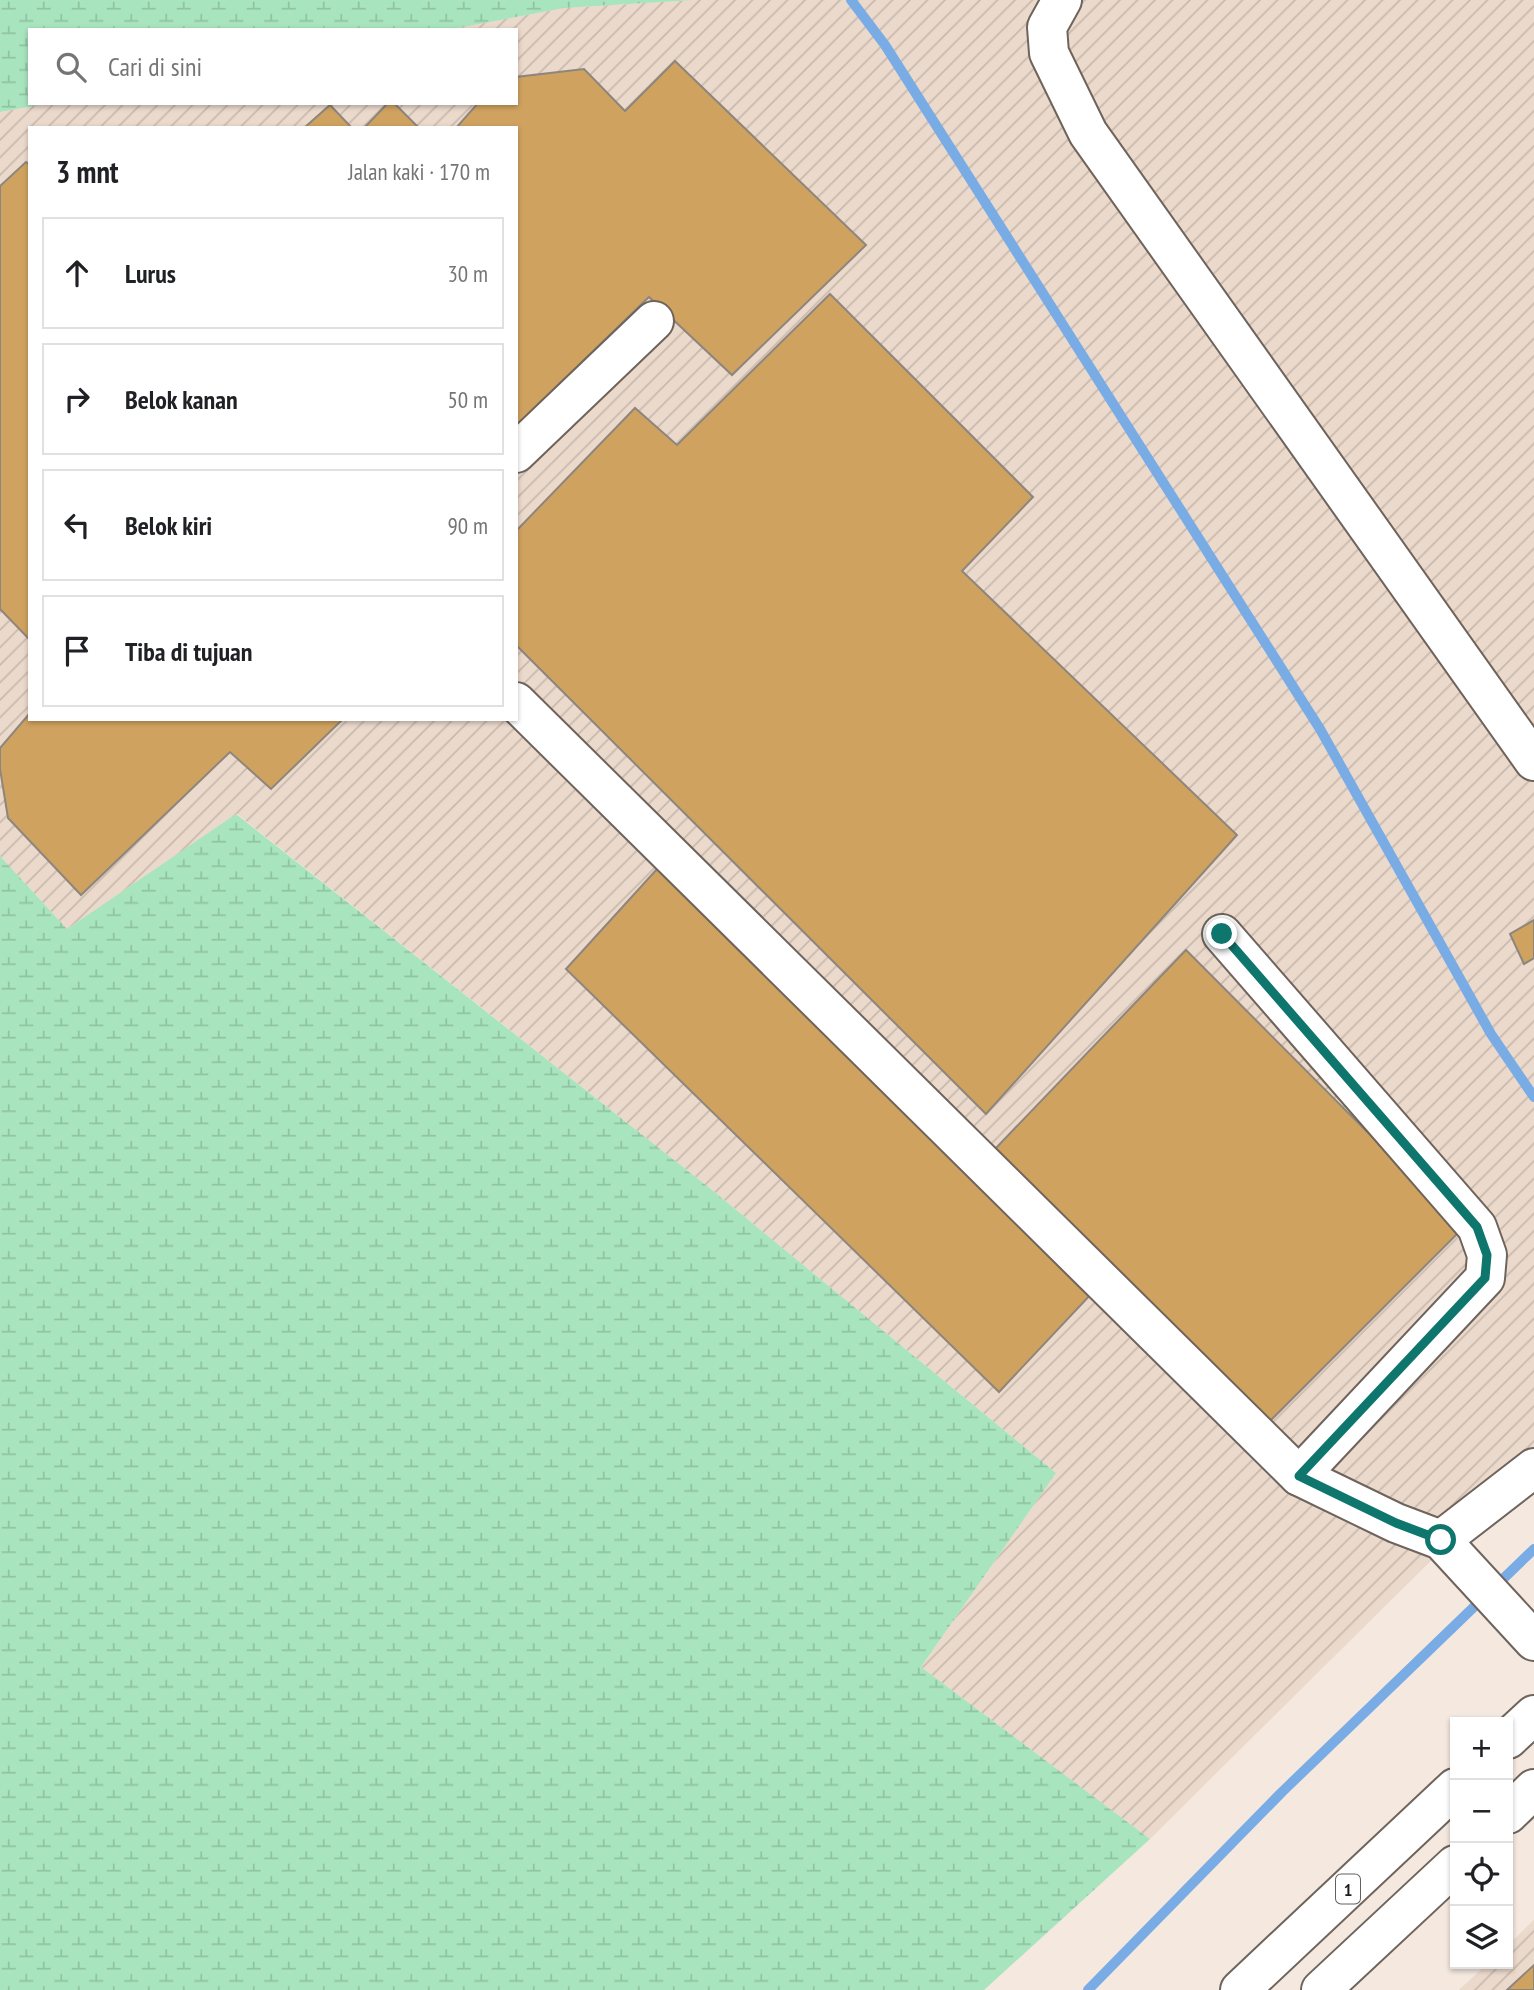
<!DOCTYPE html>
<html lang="id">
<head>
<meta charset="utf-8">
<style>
	:root { --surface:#fff; --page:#f6f6f6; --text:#202124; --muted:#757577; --line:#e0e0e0 }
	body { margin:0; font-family:"PT Sans Narrow",sans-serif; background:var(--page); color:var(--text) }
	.controls { position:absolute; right:21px; bottom:21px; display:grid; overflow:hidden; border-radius:0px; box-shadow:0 2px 5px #0004 }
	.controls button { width:63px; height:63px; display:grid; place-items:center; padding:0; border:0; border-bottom:2px solid var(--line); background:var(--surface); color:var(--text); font:35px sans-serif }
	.stop { position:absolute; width:21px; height:21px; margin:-16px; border:5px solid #0f766e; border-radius:50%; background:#fff }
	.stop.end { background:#0f766e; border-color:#fff; box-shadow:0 2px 7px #0008 }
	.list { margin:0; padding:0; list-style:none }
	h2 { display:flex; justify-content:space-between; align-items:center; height:91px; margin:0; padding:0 28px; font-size:30px }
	h2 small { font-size:23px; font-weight:400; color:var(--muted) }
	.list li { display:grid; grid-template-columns:46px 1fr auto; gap:21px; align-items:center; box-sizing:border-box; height:112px; margin:0 14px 14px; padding:0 14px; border:2px solid var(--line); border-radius:0px }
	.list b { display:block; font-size:26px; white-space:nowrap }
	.list em { font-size:23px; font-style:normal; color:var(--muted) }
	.icon { flex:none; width:38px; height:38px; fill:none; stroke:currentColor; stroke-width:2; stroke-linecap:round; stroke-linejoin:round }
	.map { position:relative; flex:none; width:1534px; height:1990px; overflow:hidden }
	.search { position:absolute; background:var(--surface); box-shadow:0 2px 5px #0004; left:28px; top:28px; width:490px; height:77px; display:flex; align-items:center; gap:18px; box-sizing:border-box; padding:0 24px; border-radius:0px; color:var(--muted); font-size:26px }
	.panel { position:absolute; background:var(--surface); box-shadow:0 2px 5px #0004; left:28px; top:126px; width:490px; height:595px; border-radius:0px }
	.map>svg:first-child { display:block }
	.industrial { fill:url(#industrial-furrows); fill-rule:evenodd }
	.wetland { fill:url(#wetland-marsh) }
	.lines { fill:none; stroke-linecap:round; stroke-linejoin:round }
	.stream { stroke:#79ace5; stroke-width:10 }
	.building { fill:#d0a260; stroke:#8e867c; stroke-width:2 }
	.minor-casing { stroke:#6e645c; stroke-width:42 }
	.highway-casing { stroke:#6e645c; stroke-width:42 }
	.minor { stroke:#fff; stroke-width:38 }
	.highway { stroke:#fff; stroke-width:38 }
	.route { stroke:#0f766e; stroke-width:9 }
	.labels { text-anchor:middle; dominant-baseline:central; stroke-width:7; stroke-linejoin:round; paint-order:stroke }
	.shield { fill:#fff; stroke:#63605e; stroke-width:2 }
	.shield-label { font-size:18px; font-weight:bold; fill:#201c19 }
</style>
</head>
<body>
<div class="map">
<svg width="1534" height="1990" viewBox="0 0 1534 1990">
	<defs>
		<pattern id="industrial-furrows" width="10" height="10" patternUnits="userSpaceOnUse" patternTransform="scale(1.75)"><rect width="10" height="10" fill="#ebd9cb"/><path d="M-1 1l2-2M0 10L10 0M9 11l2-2" fill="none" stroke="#c9baae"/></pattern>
		<pattern id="wetland-marsh" width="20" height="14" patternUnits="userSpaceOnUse" patternTransform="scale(1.75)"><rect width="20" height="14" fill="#a8e4be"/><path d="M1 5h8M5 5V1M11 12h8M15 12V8" fill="none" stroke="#90c3a3"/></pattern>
	</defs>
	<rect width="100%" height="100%" fill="#f4e8df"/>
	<g class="industrial">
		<path d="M694,0H1534V1458L1150,1839L921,1667L1056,1473L712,1190L237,814L67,929L0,856V112L50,103H516V30H447L563,8ZM30,128H516V719H30Z"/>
		<path d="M1534,1920V1990H1459L1487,1964H1508V1945Z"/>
	</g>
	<g class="wetland">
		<path d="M0,0H694L564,8L447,30H30V103H50L0,112Z"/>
		<path d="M236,814L712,1190L1056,1473L921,1667L1150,1839L984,1990H0V856L67,929Z"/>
	</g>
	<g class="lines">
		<g class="stream">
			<path d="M851,0L885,45L1320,729L1491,1034L1534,1097"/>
			<path d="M1088,1990L1282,1792L1534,1549"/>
		</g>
	</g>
	<g class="building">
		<path d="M675,61L866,245L732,375L649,297L516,426V128H456L478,103H516V77L584,69L625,111Z"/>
		<path d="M388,103H394L419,128H364Z"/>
		<path d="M330,105L352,128H304Z"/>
		<path d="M26,162L30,165V640L0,609V186Z"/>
		<path d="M830,294L1033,497L962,571L1237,835L986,1114L516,645V531L635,408L677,445Z"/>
		<path d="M30,713V719H343L271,789L230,752L81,895L8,818L0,769V748Z"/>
		<path d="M658,868L1093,1292L999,1392L566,969Z"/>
		<path d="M1534,920V958L1524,964L1510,934Z"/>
		<path d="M1186,950L1463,1228L1269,1422L995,1149Z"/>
		<path d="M1534,1965V1990H1507Z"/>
	</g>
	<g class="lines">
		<g class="minor-casing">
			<g id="minor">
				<path d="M1062,0L1047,27L1049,53L1088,133L1534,761"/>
				<path d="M516,453L654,321"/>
				<path d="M516,702L1299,1476L1396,1523L1441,1540L1534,1641"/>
				<path d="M1222,934L1477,1227L1487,1255L1485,1278L1299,1476"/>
				<path d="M1441,1540L1534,1468"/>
			</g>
		</g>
		<g class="highway-casing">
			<g id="highway">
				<path d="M1508,1739L1534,1715"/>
				<path d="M1508,1814L1534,1789"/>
				<path d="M1240,1990L1455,1788"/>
				<path d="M1321,1990L1455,1865"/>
			</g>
		</g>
		<use href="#minor" class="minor"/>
		<use href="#highway" class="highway"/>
	</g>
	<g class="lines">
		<path class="route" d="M1222,934L1477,1227L1487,1255L1485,1278L1299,1476L1396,1523L1441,1540"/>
	</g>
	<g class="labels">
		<rect class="shield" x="1336" y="1874.5" width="24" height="29" rx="5"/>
		<g class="shield-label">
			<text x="1348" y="1889">1</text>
		</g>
	</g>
</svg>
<div class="controls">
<button>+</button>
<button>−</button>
<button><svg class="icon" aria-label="locate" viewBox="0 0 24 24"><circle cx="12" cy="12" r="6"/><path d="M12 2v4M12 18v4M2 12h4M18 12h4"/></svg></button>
<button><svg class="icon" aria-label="layers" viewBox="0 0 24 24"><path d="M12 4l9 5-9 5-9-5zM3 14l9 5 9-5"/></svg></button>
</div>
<div class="stop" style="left:1441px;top:1540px"></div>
<div class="stop end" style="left:1222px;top:934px"></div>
<div class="search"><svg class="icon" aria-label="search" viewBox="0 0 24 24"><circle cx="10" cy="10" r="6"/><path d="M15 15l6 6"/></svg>Cari di sini</div>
<section class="panel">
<h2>3 mnt<small>Jalan kaki · 170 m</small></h2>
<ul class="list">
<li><svg class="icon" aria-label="ahead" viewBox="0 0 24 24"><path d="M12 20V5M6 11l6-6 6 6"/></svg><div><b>Lurus</b></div><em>30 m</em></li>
<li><svg class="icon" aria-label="right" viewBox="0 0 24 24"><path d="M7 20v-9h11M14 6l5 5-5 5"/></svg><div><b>Belok kanan</b></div><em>50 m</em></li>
<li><svg class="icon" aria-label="left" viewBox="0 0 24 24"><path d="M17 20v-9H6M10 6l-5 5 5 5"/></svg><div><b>Belok kiri</b></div><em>90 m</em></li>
<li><svg class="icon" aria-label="arrive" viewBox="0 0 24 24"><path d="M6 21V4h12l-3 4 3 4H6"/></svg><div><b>Tiba di tujuan</b></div></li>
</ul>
</section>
</div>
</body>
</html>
